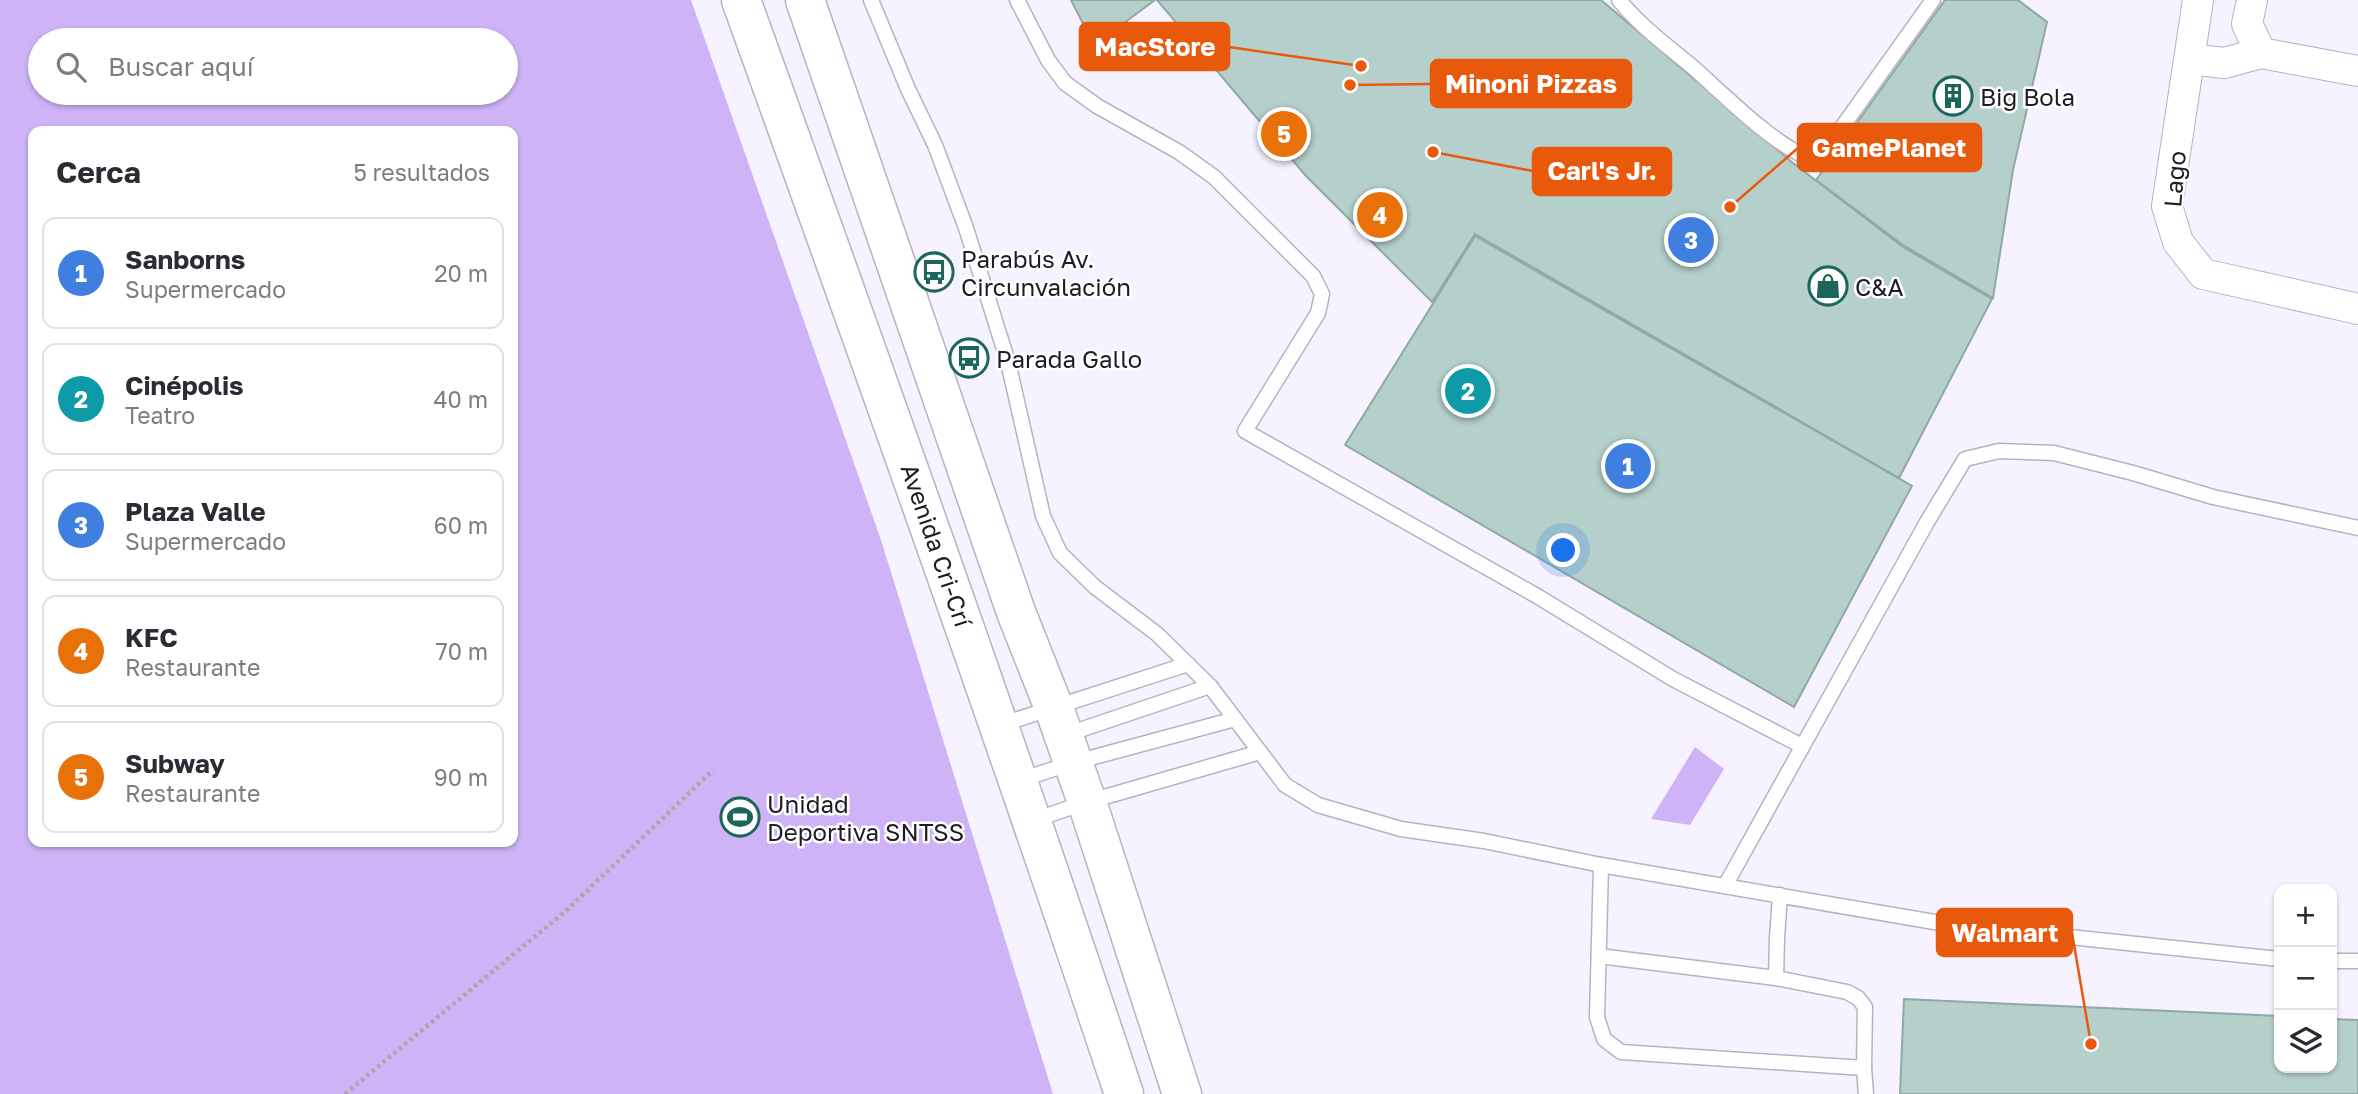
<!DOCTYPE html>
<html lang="es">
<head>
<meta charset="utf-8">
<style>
	:root { --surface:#fff; --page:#f7f7f7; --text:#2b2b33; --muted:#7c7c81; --line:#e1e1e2; --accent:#2563eb }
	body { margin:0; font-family:"Golos Text",sans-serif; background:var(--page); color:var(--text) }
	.controls { position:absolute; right:21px; bottom:21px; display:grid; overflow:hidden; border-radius:14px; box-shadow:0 2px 5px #0004 }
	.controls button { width:63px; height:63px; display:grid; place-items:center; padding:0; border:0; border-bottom:2px solid var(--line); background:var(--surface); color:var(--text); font:35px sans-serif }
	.you { position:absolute; left:1564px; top:551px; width:24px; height:24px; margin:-18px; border:5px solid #fff; border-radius:50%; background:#1a73e8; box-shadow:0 0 0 10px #1a73e833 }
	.badge { display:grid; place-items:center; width:46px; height:46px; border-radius:50%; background:var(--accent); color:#fff; font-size:23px; font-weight:700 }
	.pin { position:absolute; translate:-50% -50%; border:4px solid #fff; box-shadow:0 2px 7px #0006 }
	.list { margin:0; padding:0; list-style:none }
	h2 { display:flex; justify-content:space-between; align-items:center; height:91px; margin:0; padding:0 28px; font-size:30px }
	h2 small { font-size:23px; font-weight:400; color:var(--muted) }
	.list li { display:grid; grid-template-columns:46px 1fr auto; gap:21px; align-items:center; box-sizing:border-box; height:112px; margin:0 14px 14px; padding:0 14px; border:2px solid var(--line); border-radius:14px }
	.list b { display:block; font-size:26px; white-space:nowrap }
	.list p { margin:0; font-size:23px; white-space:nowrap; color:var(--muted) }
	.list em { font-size:23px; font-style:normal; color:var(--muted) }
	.icon { flex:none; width:38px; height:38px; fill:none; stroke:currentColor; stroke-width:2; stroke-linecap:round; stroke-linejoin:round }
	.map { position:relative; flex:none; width:2358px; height:1094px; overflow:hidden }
	.search { position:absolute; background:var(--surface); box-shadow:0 2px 5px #0004; left:28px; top:28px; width:490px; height:77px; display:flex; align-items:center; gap:18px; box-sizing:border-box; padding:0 24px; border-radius:38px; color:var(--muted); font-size:26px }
	.panel { position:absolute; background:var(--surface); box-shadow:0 2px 5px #0004; left:28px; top:126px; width:490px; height:721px; border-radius:14px }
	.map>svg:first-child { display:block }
	.green { fill:#ceb4f7; fill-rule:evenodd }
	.building { fill:#b5d0cb; stroke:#8fa9a4; stroke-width:2 }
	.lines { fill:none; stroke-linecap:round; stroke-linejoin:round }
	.lane-casing { stroke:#b8b1c5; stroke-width:17 }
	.street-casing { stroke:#b8b1c5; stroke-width:32 }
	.secondary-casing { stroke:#b8b1c5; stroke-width:41 }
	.path { stroke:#aaa7b1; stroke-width:4.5; stroke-dasharray:3.5 3.5; stroke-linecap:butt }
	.lane { stroke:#fff; stroke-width:14 }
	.street { stroke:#fff; stroke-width:30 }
	.secondary { stroke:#fff; stroke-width:38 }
	.labels { text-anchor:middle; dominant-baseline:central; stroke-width:5; stroke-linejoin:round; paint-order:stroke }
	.poi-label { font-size:24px; fill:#1e1b22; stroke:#fff; text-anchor:start }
	.street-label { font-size:24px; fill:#1e1b22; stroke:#fff }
	.leader { fill:none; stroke:#e8590c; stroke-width:2.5 }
	.callout-dot { fill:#e8590c; stroke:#fff; stroke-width:2.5 }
	.callout { fill:#e8590c; stroke:#e8590c; stroke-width:2.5 }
	.callout-label { font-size:26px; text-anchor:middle; font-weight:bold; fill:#fff }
</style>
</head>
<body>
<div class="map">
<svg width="2358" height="1094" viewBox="0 0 2358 1094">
	<rect width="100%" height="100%" fill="#f6f2ff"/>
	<g class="green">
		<path d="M0,0H691L881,540L1053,1094H0ZM506,40V93H40V40ZM33,131H513V842H33Z"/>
		<path d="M1695,747L1724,769L1690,825L1651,819Z"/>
	</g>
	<g class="building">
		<path d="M1071,0H1155L1094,45Z"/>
		<path d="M1157,0H1601L1793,163L1903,247L1992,299L1899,478L1475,234L1432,302L1306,176Z"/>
		<path d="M1945,0H2018L2047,22L2013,170L1993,298L1903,245L1816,180Z"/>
		<path d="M1475,236L1912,486L1794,707L1345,445Z"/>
		<path d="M1904,999L2279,1016V1068H2332V1019L2358,1020V1094H1900Z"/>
	</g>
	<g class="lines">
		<g class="lane-casing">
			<g id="lane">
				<path d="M871,0L908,89L935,145L966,228L1008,362L1043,516L1060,553L1095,587L1157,634L1210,686L1285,785L1318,805L1401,829L1484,841L1601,865L1946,924L2279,959"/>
				<path d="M1017,0L1048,60L1065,83L1097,106L1179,152L1214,177L1313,276L1322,294L1318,313L1245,431L1537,596L1673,679L1802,746"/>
				<path d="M1619,0C1641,27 1669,47 1695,69C1724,95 1776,147 1810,158L1825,151L1933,0"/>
				<path d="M1000,725L1188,664"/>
				<path d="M1065,735L1210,686"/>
				<path d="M1020,780L1072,763L1235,719"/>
				<path d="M1034,820L1087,802L1260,752"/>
				<path d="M1601,865L1597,1017L1604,1039L1621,1052L1864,1068L1865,1007L1858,998L1847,992L1776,978L1777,938L1780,895"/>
				<path d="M1725,886L1927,522L1965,459L1999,451L2054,453L2133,473L2213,497L2358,528"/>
				<path d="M1599,956L1776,978"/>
				<path d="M2332,961H2358"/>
				<path d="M1864,1068L1866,1094"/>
			</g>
		</g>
		<g class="street-casing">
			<g id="street">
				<path d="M2198,0L2167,206L2178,242L2203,274L2358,309"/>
				<path d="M2252,0L2247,24L2261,53L2358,71"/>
				<path d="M2190,59L2224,63L2261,53"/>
			</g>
		</g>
		<g class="secondary-casing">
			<g id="secondary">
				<path d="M741,0C872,364 1002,727 1124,1094"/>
				<path d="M805,0L1016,612L1054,708L1087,802L1182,1094"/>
			</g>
		</g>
		<path class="path" d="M345,1094L568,909L713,770"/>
		<use href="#lane" class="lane"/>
		<use href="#street" class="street"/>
		<use href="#secondary" class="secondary"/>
	</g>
	<defs>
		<g id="building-ring" transform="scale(2.0125)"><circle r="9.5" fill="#fff" stroke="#1d665c" stroke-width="1.5"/><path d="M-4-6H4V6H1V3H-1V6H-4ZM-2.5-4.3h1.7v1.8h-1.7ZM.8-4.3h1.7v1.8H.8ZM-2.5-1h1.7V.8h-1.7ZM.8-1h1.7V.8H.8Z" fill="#1d665c"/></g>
		<g id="bus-ring" transform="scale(2.0125)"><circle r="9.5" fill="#fff" stroke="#1d665c" stroke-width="1.5"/><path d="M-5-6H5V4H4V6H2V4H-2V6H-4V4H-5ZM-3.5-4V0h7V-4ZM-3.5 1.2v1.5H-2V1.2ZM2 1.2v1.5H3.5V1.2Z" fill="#1d665c"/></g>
		<g id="shop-ring" transform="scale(2.0125)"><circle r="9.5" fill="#fff" stroke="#1d665c" stroke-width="1.5"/><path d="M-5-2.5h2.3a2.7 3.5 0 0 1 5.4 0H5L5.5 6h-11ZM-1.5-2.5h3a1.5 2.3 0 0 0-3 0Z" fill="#1d665c"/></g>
		<g id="stadium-ring" transform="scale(2.0125)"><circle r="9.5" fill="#fff" stroke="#1d665c" stroke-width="1.5"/><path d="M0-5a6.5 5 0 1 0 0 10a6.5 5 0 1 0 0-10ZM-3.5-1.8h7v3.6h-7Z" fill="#1d665c"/></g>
	</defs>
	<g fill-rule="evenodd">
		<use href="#building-ring" x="1953" y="96"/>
		<use href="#bus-ring" x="934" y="272"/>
		<use href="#shop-ring" x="1828" y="286"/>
		<use href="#bus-ring" x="969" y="358"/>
		<use href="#stadium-ring" x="740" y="817"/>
	</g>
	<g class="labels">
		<g class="poi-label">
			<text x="1980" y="96">Big Bola</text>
			<text x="961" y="258">Parabús Av.<tspan x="961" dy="28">Circunvalación</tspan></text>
			<text x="1855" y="286">C&amp;A</text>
			<text x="996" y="358">Parada Gallo</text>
			<text x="767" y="803">Unidad<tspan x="767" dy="28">Deportiva SNTSS</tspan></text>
		</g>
		<g class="street-label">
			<text transform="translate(2174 179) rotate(-85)">Lago</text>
			<text transform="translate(937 545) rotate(71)">Avenida Cri-Crí</text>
		</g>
	</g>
	<path class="leader" d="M1361 66L1229 47M1350 85L1431 84M1730 207L1798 148M1433 152L1533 171M2091 1044L2072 933"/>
	<g class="callout-dot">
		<circle cx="1361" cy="66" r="7"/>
		<circle cx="1350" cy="85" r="7"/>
		<circle cx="1730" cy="207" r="7"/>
		<circle cx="1433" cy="152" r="7"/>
		<circle cx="2091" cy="1044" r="7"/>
	</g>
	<g class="callout">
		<rect x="1080" y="23" width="149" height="47" rx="7"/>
		<rect x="1431" y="60" width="200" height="47" rx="7"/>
		<rect x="1798" y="124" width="183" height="47" rx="7"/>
		<rect x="1533" y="148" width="138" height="47" rx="7"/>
		<rect x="1937" y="909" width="135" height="47" rx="7"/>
	</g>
	<g class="callout-label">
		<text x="1155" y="56">MacStore</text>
		<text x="1531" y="93">Minoni Pizzas</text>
		<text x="1889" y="157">GamePlanet</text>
		<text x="1602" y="180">Carl's Jr.</text>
		<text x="2005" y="942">Walmart</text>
	</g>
</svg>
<div class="controls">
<button>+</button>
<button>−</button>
<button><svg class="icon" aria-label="layers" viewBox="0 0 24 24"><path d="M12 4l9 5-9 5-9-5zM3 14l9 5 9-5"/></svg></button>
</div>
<div class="you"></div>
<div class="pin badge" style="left:1628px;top:466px;background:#3f7fe0">1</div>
<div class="pin badge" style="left:1468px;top:391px;background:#0f9aa8">2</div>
<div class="pin badge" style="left:1691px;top:240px;background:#3f7fe0">3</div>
<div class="pin badge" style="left:1380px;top:215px;background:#e8710a">4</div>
<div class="pin badge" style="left:1284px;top:134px;background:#e8710a">5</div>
<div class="search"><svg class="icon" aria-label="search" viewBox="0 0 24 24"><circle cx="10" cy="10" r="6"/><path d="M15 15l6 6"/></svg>Buscar aquí</div>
<section class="panel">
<h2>Cerca<small>5 resultados</small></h2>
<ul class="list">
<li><span class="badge" style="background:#3f7fe0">1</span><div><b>Sanborns</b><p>Supermercado</p></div><em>20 m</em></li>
<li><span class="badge" style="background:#0f9aa8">2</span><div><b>Cinépolis</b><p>Teatro</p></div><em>40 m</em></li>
<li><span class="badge" style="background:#3f7fe0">3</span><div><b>Plaza Valle</b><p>Supermercado</p></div><em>60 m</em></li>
<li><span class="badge" style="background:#e8710a">4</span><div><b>KFC</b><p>Restaurante</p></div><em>70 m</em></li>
<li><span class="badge" style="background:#e8710a">5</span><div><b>Subway</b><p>Restaurante</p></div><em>90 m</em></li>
</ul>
</section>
</div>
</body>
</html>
